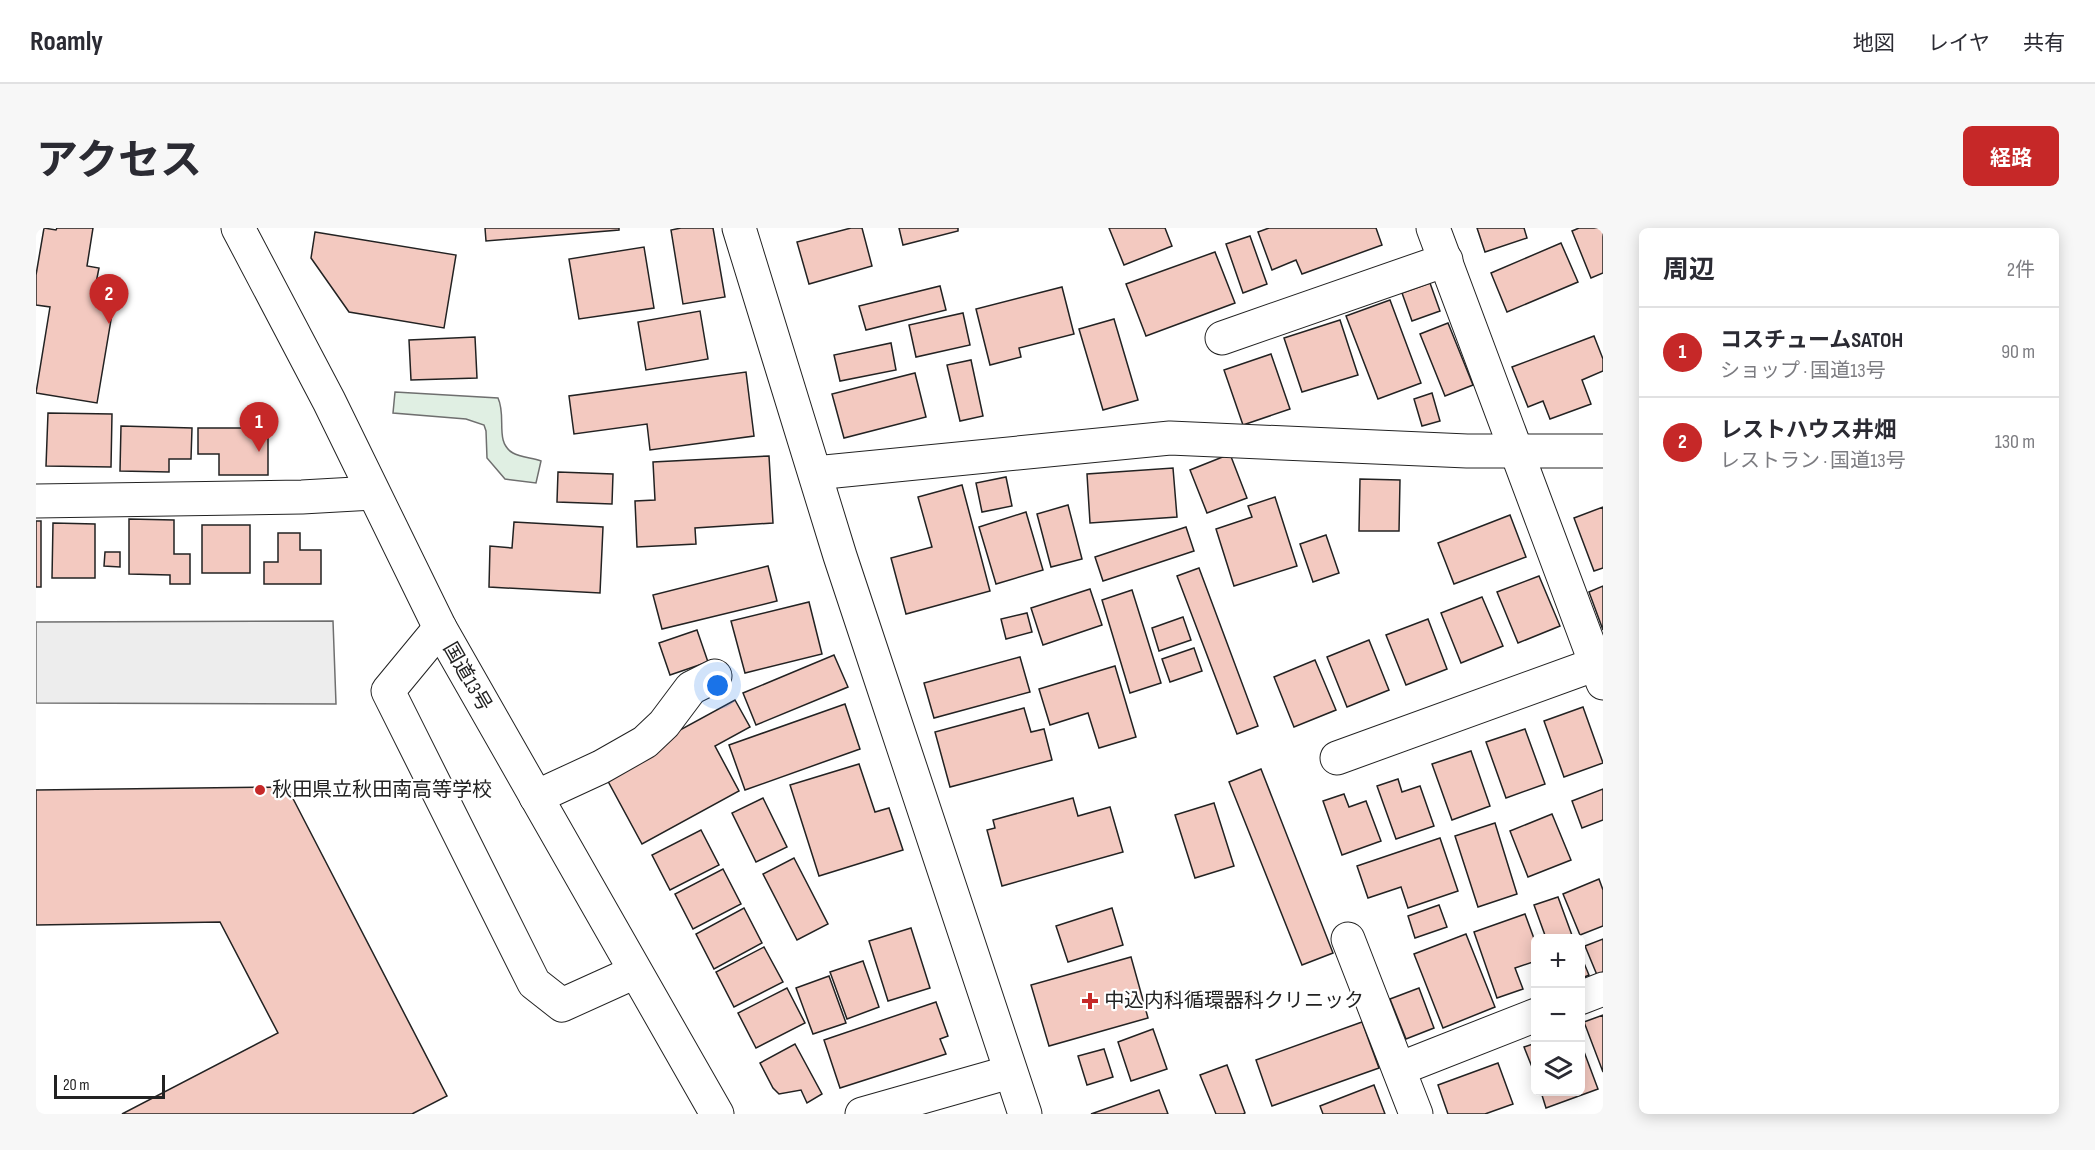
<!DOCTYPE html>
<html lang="ja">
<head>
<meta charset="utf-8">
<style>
	:root { --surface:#fff; --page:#f7f7f7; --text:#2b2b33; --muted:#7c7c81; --line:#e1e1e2; --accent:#c62828 }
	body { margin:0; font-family:"Sofia Sans Condensed","Noto Sans JP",sans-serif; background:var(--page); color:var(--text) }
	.controls { position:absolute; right:18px; bottom:18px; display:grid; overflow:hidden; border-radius:9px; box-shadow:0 3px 15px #0003 }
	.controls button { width:54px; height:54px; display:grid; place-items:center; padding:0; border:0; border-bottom:2px solid var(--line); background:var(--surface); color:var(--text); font:30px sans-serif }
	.scale { position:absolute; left:18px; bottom:15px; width:111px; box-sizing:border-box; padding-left:6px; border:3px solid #222; border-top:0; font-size:16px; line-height:21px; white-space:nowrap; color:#222; -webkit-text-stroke:4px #fff; paint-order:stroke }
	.you { position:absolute; left:682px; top:458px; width:21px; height:21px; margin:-15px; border:4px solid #fff; border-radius:50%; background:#1a73e8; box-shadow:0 0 0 9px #1a73e833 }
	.badge { display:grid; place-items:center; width:39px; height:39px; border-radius:50%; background:var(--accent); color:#fff; font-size:20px; font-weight:700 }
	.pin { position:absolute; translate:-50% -50px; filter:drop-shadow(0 2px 3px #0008) }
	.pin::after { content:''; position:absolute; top:32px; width:21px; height:18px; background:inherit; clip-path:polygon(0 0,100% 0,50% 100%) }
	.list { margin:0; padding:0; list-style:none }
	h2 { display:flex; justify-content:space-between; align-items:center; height:78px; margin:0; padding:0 24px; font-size:26px }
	h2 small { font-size:20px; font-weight:400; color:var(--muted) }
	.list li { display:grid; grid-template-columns:39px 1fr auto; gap:18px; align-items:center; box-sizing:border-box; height:90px; padding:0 24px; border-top:2px solid var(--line) }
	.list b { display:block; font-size:22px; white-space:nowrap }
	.list p { margin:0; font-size:20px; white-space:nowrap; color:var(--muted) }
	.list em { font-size:20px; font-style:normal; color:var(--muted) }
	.icon { flex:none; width:33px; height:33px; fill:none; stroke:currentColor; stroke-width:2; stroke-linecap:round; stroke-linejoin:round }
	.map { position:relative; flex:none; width:1567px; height:886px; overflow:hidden; border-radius:9px }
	header { display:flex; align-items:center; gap:36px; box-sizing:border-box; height:84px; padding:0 30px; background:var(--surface); border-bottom:2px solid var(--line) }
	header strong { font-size:28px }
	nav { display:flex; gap:33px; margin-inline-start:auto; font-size:21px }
	.intro { display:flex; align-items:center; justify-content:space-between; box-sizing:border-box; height:144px; padding:0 36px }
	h1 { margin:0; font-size:42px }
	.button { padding:15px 27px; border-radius:9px; background:var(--accent); color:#fff; font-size:21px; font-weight:700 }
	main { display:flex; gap:36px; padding:0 36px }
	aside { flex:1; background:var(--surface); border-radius:9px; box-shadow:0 3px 15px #0003 }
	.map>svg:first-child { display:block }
	.green { fill:#e0efe3; stroke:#6f6f6f; stroke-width:1.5 }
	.parking { fill:#ededed; stroke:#6f6f6f; stroke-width:1.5 }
	.building { fill:#f3c9c0; stroke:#222; stroke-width:1.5 }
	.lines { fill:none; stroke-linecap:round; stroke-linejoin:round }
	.minor-casing { stroke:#222; stroke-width:35 }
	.highway-casing { stroke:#222; stroke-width:35 }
	.minor { stroke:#fff; stroke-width:33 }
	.highway { stroke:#fff; stroke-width:33 }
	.poi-dot { fill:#c62828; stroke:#fff; stroke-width:2 }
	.labels { text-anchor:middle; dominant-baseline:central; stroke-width:4.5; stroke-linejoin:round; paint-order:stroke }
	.street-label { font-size:20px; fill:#222; stroke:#fff }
	.poi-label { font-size:20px; fill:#222; stroke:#fff; text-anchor:start }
</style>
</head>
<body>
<header>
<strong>Roamly</strong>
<nav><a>地図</a><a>レイヤ</a><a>共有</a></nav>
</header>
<div class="intro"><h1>アクセス</h1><a class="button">経路</a></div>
<main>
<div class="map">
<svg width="1567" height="886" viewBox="0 0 1567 886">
	<rect width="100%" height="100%" fill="#fff"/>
	<path class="green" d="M359,164L462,170C471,189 458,214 477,225C484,229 496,230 505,233L500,255L469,251L451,230L450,203L448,197L430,191L357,185Z"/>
	<path class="parking" d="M297,393L300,476L0,475V394Z"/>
	<g class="building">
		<path d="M8,0L20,2L21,0H57L51,38L63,40L57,70L78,74L61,175L0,165L14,79L0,77V47Z"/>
		<path d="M449,0H583V2L450,13Z"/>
		<path d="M645,0H677L689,69L647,76L635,2Z"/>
		<path d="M815,0H826L836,38L773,56L761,14Z"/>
		<path d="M863,0H922V3L867,17Z"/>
		<path d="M1073,0H1129L1136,18L1088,37Z"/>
		<path d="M1233,0H1340L1346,17L1266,46L1260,32L1236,42L1222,4Z"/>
		<path d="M1441,0H1488L1491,10L1449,24Z"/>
		<path d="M1543,0H1567V45L1555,50L1536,3Z"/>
		<path d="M279,4L420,27L408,100L313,84L275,30Z"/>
		<path d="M1214,8L1231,56L1207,65L1190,16Z"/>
		<path d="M1525,15L1542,54L1471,84L1455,45Z"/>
		<path d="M608,19L618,80L543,91L533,31Z"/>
		<path d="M1179,24L1199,75L1110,108L1090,56Z"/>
		<path d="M1394,55L1404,83L1376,93L1366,65Z"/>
		<path d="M904,58L910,82L830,102L823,78Z"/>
		<path d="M1026,59L1038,106L983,120L985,129L954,137L940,81Z"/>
		<path d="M1354,72L1385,155L1342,171L1310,88Z"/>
		<path d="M664,83L672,131L610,142L602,94Z"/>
		<path d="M927,85L934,117L880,129L873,97Z"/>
		<path d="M1078,91L1102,172L1067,182L1043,101Z"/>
		<path d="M1304,92L1322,147L1266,164L1248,110Z"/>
		<path d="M1412,95L1437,157L1409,168L1384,106Z"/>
		<path d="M1558,108L1567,131V143L1546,152L1555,176L1514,191L1507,173L1492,179L1476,139Z"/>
		<path d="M439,109L441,150L375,152L373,112Z"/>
		<path d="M855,115L860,142L804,153L798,127Z"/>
		<path d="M1235,126L1254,181L1207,197L1188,142Z"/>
		<path d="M935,132L947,188L924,193L911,137Z"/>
		<path d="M710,144L718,208L614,222L611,196L538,206L533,168Z"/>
		<path d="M879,145L890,189L808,210L796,166Z"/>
		<path d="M1396,165L1404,193L1386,198L1378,171Z"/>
		<path d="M12,185L76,186L75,239L10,238Z"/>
		<path d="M85,198L156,200L155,231H133V244L84,243Z"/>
		<path d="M162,200H232V247H183V226H162Z"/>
		<path d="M1194,226L1211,270L1171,285L1154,242Z"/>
		<path d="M733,228L737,295L659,300L660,316L601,319L599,273L619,272L617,234Z"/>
		<path d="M1137,240L1141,289L1054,295L1051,246Z"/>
		<path d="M522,244L577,246L576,276L521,274Z"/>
		<path d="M970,249L976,278L946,284L940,255Z"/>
		<path d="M1324,251L1364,252L1363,303H1323Z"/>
		<path d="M926,257L954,363L870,386L855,330L896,319L882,269Z"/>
		<path d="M1239,269L1261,338L1198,358L1180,301L1216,289L1212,278Z"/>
		<path d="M1032,277L1046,331L1015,339L1001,286Z"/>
		<path d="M1567,279V340L1558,343L1538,290Z"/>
		<path d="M990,284L1007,342L960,356L943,299Z"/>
		<path d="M1474,287L1490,329L1418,356L1402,315Z"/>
		<path d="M93,291L138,292V326H154V356H134V347L93,346Z"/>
		<rect x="0" y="293" width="5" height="66"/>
		<path d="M478,294L567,299L564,365L453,359L454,318L476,320Z"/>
		<path d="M17,295L59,296V350H16Z"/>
		<rect x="166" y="297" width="48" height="48"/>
		<path d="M1150,299L1158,323L1067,353L1059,329Z"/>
		<path d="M242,305H264V322H285V356H228V334H242Z"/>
		<path d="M1290,307L1303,345L1277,354L1264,316Z"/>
		<path d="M69,324H84V339L68,338Z"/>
		<path d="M732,338L741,373L626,401L617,367Z"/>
		<path d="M1163,340L1222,498L1201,506L1141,348Z"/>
		<path d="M1503,348L1524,398L1482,415L1461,364Z"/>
		<path d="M1567,358V402L1553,364Z"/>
		<path d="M1054,361L1066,397L1007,417L995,380Z"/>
		<path d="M1096,362L1125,455L1094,465L1066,372Z"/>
		<path d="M1446,369L1467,418L1425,435L1405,385Z"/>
		<path d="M773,374L786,426L709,445L695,393Z"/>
		<path d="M991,385L996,404L970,411L965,391Z"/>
		<path d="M1147,389L1155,412L1123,423L1116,400Z"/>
		<path d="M1392,391L1411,441L1370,457L1350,407Z"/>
		<path d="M661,402L672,434L634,447L623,415Z"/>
		<path d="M1333,412L1353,462L1311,479L1291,429Z"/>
		<path d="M1158,420L1166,443L1134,454L1126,431Z"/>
		<path d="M798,427L812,459L720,497L707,465Z"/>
		<path d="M984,429L994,464L898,490L888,455Z"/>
		<path d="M1279,432L1300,482L1258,499L1238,449Z"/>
		<path d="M1079,438L1100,509L1063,520L1052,485L1014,497L1003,461Z"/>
		<path d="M699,472L714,499L679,518L703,563L606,616L567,544Z"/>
		<path d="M809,476L824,521L709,562L693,517Z"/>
		<path d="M1547,479L1567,535L1528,549L1508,493Z"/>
		<path d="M988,480L995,504L1008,501L1016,532L914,559L899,504Z"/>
		<path d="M1489,501L1509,556L1470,570L1450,514Z"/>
		<path d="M1435,523L1454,578L1416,592L1396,536Z"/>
		<path d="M823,536L839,584L853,580L867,622L783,648L754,557Z"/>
		<path d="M1225,541L1297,725L1266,737L1193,554Z"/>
		<path d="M1362,551L1366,564L1384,558L1398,598L1360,611L1341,558Z"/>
		<path d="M251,559L411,868L376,886H86L242,805L184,694L0,697V562Z"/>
		<path d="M1567,561V592L1546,600L1536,573Z"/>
		<path d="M1308,566L1313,579L1330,573L1345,613L1306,627L1287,573Z"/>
		<path d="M727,570L751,619L720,634L696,585Z"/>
		<path d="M1037,570L1042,588L1074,579L1087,624L966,658L951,602L959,600L957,592Z"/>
		<path d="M1178,575L1198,638L1159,650L1139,587Z"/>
		<path d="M1516,586L1535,632L1492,649L1474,603Z"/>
		<path d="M1459,595L1481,666L1442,679L1419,608Z"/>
		<path d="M665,602L683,637L634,662L616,627Z"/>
		<path d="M1404,610L1422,663L1372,680L1365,659L1332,670L1321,638Z"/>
		<path d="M758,630L792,696L761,712L727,646Z"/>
		<path d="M687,641L705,676L657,701L639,666Z"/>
		<path d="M1563,651L1567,662V698L1544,707L1527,666Z"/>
		<path d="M1522,669L1537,710H1510L1498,677Z"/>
		<path d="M1403,677L1411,699L1379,710L1372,688Z"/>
		<path d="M708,680L726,715L678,741L660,706Z"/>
		<path d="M1076,680L1087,717L1032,734L1020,698Z"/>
		<path d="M1489,686L1500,716V733L1479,740L1487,761L1461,770L1438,704Z"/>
		<path d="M875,700L894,760L852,773L833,713Z"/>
		<path d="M1430,706L1459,779L1407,800L1378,726Z"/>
		<path d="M1567,711V744L1561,747L1549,718Z"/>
		<path d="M728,719L747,754L698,779L680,744Z"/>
		<path d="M1545,728L1553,747L1544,751V729Z"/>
		<path d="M1095,729L1112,790L1013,818L995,757Z"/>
		<path d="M827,733L843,779L811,791L794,744Z"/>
		<path d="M793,748L810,795L777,806L760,760Z"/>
		<path d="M751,760L769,795L720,820L702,785Z"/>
		<path d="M1383,760L1398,800L1370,811L1354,771Z"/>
		<path d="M900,774L912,808L904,811L910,826L804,860L788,812Z"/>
		<path d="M1567,787V844L1548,794Z"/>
		<path d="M1326,794L1343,840L1236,878L1220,832Z"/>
		<path d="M1117,801L1131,841L1095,853L1082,814Z"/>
		<path d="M1544,813L1562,861L1510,880L1505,864H1544Z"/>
		<path d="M1500,815V849L1488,819Z"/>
		<path d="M759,816L786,866L771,875L765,862L743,866L737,860L724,835Z"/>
		<path d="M1068,821L1077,849L1051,857L1042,828Z"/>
		<path d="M1462,835L1477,876L1449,886H1412L1402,857Z"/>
		<path d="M1191,837L1209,885L1207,886H1180L1164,847Z"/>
		<path d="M1338,857L1349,886H1287L1284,878Z"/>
		<path d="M1123,862L1132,886H1055Z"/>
	</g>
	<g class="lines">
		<g class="minor-casing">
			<g id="minor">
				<path d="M703,0L804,328L989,886"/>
				<path d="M1397,0L1567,455"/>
				<path d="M1186,110L1410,32"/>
				<path d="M779,245L1134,210L1431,223H1567"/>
				<path d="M0,273L266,269L337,265"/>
				<path d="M404,400L352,463L498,755L526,777L599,744"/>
				<path d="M1301,530L1560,436"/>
				<path d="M500,569L565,539L609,514L628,496L655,460L679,448"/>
				<path d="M1312,711L1380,886"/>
				<path d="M1544,770L1567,761"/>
				<path d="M1363,841L1500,787"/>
				<path d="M826,886L974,844"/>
			</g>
		</g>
		<g class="highway-casing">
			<path id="highway" d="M202,0L293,173L404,400L681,886"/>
		</g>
		<use href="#minor" class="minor"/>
		<use href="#highway" class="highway"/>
	</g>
	<g class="poi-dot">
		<circle cx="224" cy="562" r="6"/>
		<path d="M1051 764h6v6h6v6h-6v6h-6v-6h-6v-6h6z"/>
	</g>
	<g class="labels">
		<g class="street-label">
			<text transform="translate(431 449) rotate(60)">国道13号</text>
		</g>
		<g class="poi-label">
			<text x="236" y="562">秋田県立秋田南高等学校</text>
			<text x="1068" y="773">中込内科循環器科クリニック</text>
		</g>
	</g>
</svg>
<div class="controls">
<button>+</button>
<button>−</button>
<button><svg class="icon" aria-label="layers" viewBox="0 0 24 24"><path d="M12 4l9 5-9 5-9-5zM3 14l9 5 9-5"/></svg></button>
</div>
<div class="scale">20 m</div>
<div class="you"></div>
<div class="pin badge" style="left:223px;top:224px">1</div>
<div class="pin badge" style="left:73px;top:96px">2</div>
</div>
<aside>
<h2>周辺<small>2件</small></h2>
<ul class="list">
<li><span class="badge">1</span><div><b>コスチュームSATOH</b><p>ショップ · 国道13号</p></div><em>90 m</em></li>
<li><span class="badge">2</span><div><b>レストハウス井畑</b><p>レストラン · 国道13号</p></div><em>130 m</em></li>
</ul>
</aside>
</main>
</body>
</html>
